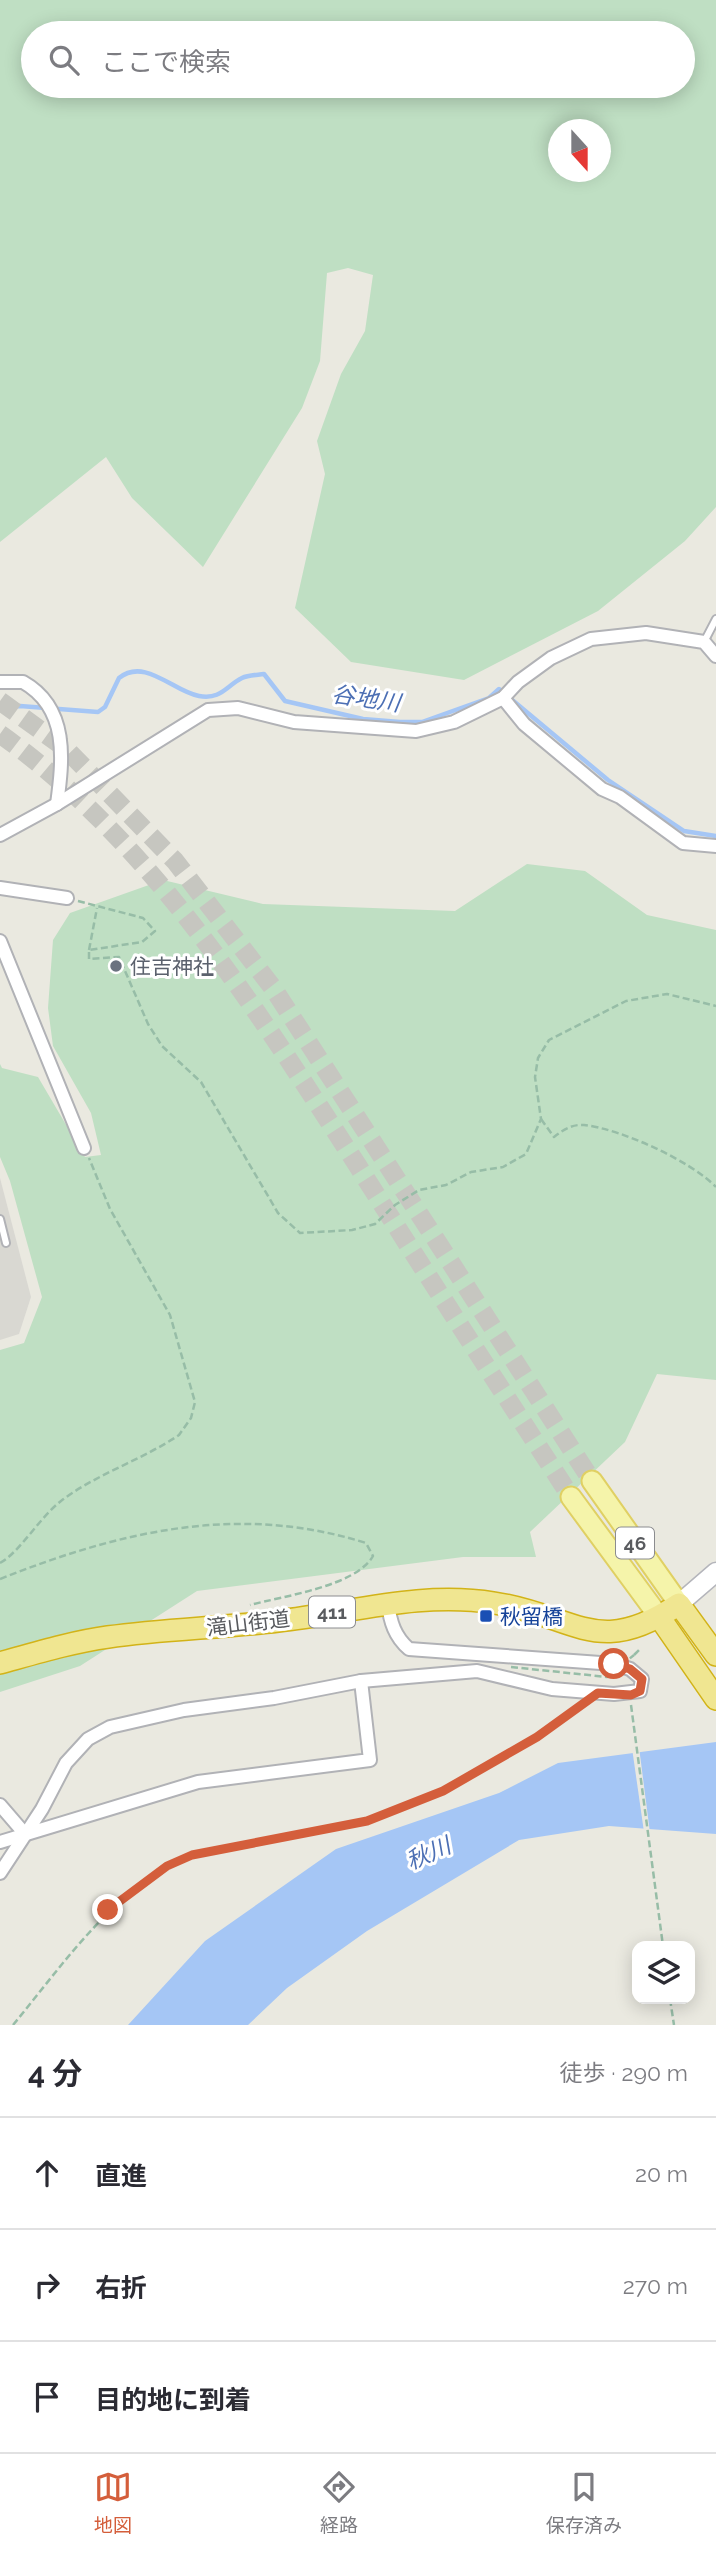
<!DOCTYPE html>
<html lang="ja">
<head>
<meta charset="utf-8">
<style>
	:root { --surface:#fff; --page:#f2f2f3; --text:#2b2b33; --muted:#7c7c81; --line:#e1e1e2; --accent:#d45e3b }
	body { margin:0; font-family:Raleway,"Noto Sans JP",sans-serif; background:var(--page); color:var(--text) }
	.controls { position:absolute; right:21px; bottom:21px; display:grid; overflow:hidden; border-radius:14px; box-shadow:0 4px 18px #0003 }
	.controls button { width:63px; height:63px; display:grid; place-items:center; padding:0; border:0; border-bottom:2px solid var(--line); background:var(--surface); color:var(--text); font:35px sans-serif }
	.compass { position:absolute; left:548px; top:119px; width:63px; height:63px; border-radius:50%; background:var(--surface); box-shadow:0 4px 18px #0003; rotate:159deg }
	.stop { position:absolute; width:21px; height:21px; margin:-16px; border:5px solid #d45e3b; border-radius:50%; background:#fff }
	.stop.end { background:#d45e3b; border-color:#fff; box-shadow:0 2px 7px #0008 }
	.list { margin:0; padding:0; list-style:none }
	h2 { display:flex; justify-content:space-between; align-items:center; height:91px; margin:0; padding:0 28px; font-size:30px }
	h2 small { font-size:23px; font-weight:400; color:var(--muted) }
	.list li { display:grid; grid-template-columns:46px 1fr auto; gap:21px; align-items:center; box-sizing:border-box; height:112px; padding:0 28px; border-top:2px solid var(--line) }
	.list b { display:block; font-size:26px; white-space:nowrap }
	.list em { font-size:23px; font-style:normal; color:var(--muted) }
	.icon { flex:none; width:38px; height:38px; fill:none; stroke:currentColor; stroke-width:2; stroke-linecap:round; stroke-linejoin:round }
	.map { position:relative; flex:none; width:716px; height:2025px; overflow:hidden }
	.search { position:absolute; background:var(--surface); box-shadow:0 4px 18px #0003; left:21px; right:21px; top:21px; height:77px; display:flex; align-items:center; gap:18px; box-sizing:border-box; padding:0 24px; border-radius:38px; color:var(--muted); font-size:26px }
	.sheet { height:427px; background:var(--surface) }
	nav { display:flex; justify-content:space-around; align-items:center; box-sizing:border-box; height:98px; border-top:2px solid var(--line); background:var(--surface); font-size:19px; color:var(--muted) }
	nav a { display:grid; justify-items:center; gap:4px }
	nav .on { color:var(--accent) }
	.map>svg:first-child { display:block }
	.industrial { fill:#d9d8d2 }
	.green { fill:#bfdfc3; fill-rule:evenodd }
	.water { fill:#a5c6f5 }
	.pier { fill:#eae9e0 }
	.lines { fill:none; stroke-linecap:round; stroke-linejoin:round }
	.stream { stroke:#a5c6f5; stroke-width:4.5 }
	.primary-tunnel { stroke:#c6c6c0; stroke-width:19; stroke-dasharray:19 10; stroke-linecap:butt }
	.lane-casing { stroke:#b1b2b6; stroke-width:10 }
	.street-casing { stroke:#b1b2b6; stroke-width:16 }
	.secondary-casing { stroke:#b4b5bb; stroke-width:21 }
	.primary-casing { stroke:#e0d063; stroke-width:23 }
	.highway-casing { stroke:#d2b318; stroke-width:24 }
	.path { stroke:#97bda7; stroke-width:2.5; stroke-dasharray:7 3.5; stroke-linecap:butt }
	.lane { stroke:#fff; stroke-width:6 }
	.street { stroke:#fff; stroke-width:12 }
	.secondary { stroke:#fff; stroke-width:18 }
	.primary { stroke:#f5f4aa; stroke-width:19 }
	.highway { stroke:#f0e691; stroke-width:21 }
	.path-bridge { stroke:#97bda7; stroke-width:2.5; stroke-dasharray:7 3.5; stroke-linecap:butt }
	.route { stroke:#d45e3b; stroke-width:9 }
	.worship-dot { fill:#6b7280; stroke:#fff; stroke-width:2.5 }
	.transit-dot { fill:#1a4fb4; stroke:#fff; stroke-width:2.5 }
	.labels { text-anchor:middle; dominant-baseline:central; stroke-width:6; stroke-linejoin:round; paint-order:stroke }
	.shield { fill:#fff; stroke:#8b8c8f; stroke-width:2 }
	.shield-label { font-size:19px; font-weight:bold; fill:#595b5f }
	.worship-label { font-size:21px; fill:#5b616d; stroke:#fff; text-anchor:start }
	.transit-label { font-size:21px; fill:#164399; stroke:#fff; text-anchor:start }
	.street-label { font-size:21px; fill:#595b5f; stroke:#fff }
	.water-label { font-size:23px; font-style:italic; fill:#4c6fb4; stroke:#fff }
</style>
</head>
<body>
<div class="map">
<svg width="716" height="2025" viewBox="0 0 716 2025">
	<rect width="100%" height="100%" fill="#eae9e0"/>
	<path class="industrial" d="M0,1178L31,1297L19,1334L0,1340Z"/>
	<g class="green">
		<path d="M0,0H716V507L685,541L598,611L464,680L351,662L295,608L325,474L317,441L341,374L365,331L373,275L348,268L327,273L320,361L302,408L203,567L132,498L106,457L0,542ZM33,33H683V86H33ZM558,130H600V172H558Z"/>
		<path d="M527,864L585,871L647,915L716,930V1380L657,1374L625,1442L530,1532L536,1557H463L197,1591L80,1666L0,1692V1350L24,1343L42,1297L10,1181L0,1157V1064L2,1068L38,1077L85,1157L101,1155L91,1113L53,1046L48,1008L53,940L70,913L163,880L263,904L455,911Z"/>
	</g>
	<path class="water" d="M716,1742V1834L609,1826L519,1840L367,1931L287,1988L248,2025H128L205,1941L336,1849L499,1793L558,1763Z"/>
	<path class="pier" d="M639,1747L650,1833L644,1832L632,1748Z"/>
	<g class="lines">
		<path class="stream" d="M0,708L20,706L98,712L105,707L119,678C145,657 174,692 199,696C221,700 226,686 242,678C248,675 257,675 264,674L285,701L363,719L400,722H422L489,698L499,689L608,780L684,831L716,836"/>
		<g class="primary-tunnel">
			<path d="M0,701L65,748L175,861L273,988L592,1481"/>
			<path d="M0,734C153,843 256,1009 356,1163C427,1275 499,1386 571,1497"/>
		</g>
		<g class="lane-casing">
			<g id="lane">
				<path d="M704,642L716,619"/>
				<path d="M0,1219L6,1243"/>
			</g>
		</g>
		<g class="street-casing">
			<g id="street">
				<path d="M0,682H23C69,708 63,760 57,804"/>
				<path d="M503,698L524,724L602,789L620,797L683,843L716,846"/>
				<path d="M0,835L57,804L208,710L238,708L294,722L416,731L454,722L503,698L518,682L551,658L591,639L646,633L704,642L716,656"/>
				<path d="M0,888L67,898"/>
				<path d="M0,941L84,1148"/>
				<path d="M0,1805L25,1834"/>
				<path d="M0,1842L198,1782L370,1760L361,1681"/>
				<path d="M0,1873L42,1809L66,1763L88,1739L110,1727L184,1710L274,1698L361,1681L477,1671L552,1689L614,1694L640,1691L642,1679L630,1669L614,1664L409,1649C395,1637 390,1622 388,1603"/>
			</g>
		</g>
		<g class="secondary-casing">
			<path id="secondary" d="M679,1604L716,1572"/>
		</g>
		<g class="primary-casing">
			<g id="primary">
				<path d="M592,1481L679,1604"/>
				<path d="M571,1497L660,1618"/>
			</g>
		</g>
		<g class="highway-casing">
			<g id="highway">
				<path d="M660,1618L716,1699"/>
				<path d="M0,1663C36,1653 72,1642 108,1637C164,1629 221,1628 278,1621C350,1613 421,1591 494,1603C575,1615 597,1660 679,1604L716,1655"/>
			</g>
		</g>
		<g class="path">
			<path d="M78,901L143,918L155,931L142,942L89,950V959L119,957L148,1024L162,1046L201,1082L278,1213L300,1233L352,1230L375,1224L395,1205L419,1190L446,1185L471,1172L503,1167L526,1154L541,1119L535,1077L538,1058L549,1040L626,1001L667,994L716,1006"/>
			<path d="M89,950L97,908"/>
			<path d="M541,1119L554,1137C563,1130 572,1124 584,1125C621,1129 691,1161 716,1187"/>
			<path d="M0,1563C19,1553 40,1517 61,1501C96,1474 142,1460 179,1435L191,1418L195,1402L170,1315L110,1209L89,1158"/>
			<path d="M0,1579C121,1531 239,1503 366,1543L373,1556C356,1586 284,1596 250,1605"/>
			<path d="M634,1655L641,1648"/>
			<path d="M631,1705L663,1946"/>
			<path d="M538,1736L581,1706"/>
			<path d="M670,1999L674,2025"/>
			<path d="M13,2025C66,1961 113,1889 192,1855L367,1821L443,1791L537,1737"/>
		</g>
		<use href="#lane" class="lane"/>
		<use href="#street" class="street"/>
		<use href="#secondary" class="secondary"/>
		<use href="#primary" class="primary"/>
		<use href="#highway" class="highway"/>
		<path class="path-bridge" d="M511,1667L607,1677L634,1655"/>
	</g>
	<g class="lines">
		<path class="route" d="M108,1910L167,1866L192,1855L367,1821L443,1791L537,1737L598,1693L631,1695L640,1691L642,1679L630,1669L614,1664"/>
	</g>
	<circle class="worship-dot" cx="116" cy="966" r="7"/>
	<rect class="transit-dot" x="479" y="1609" width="14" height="14" rx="3.5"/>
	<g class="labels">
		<g class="shield">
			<rect x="616" y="1527.5" width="38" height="31" rx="5"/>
			<rect x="309" y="1596.5" width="46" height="31" rx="5"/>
		</g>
		<g class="shield-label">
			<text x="635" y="1543">46</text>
			<text x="332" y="1612">411</text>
		</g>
		<g class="worship-label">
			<text x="130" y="966">住吉神社</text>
		</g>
		<g class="transit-label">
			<text x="500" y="1616">秋留橋</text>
		</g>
		<g class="street-label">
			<text transform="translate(248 1623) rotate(-7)">滝山街道</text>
		</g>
		<g class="water-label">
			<text transform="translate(366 698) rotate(8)">谷地川</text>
			<text transform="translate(428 1853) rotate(-24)">秋川</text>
		</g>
	</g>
</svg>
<div class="controls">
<button><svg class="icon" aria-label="layers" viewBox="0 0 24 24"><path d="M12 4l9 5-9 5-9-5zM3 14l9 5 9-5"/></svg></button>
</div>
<svg class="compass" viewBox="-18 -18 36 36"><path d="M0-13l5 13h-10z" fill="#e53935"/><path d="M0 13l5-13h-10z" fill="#7c7c81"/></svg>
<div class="stop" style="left:614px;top:1664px"></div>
<div class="stop end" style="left:108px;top:1910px"></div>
<div class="search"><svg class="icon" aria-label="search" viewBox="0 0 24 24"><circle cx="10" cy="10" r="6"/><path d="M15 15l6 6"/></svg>ここで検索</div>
</div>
<section class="sheet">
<h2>4 分<small>徒歩 · 290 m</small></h2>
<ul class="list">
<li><svg class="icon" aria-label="ahead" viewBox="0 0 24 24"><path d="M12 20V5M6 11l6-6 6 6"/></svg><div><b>直進</b></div><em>20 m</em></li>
<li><svg class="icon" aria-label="right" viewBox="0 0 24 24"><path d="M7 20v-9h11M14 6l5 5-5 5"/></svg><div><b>右折</b></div><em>270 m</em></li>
<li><svg class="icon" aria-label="arrive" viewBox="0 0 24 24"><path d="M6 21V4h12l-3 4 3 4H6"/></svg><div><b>目的地に到着</b></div></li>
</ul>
</section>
<nav>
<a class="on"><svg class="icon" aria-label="map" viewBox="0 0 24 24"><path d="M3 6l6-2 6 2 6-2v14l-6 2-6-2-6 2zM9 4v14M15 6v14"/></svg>地図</a>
<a><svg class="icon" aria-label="directions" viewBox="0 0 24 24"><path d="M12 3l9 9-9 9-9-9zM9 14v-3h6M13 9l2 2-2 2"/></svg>経路</a>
<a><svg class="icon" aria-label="saved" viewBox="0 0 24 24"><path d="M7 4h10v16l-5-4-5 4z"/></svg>保存済み</a>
</nav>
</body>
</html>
